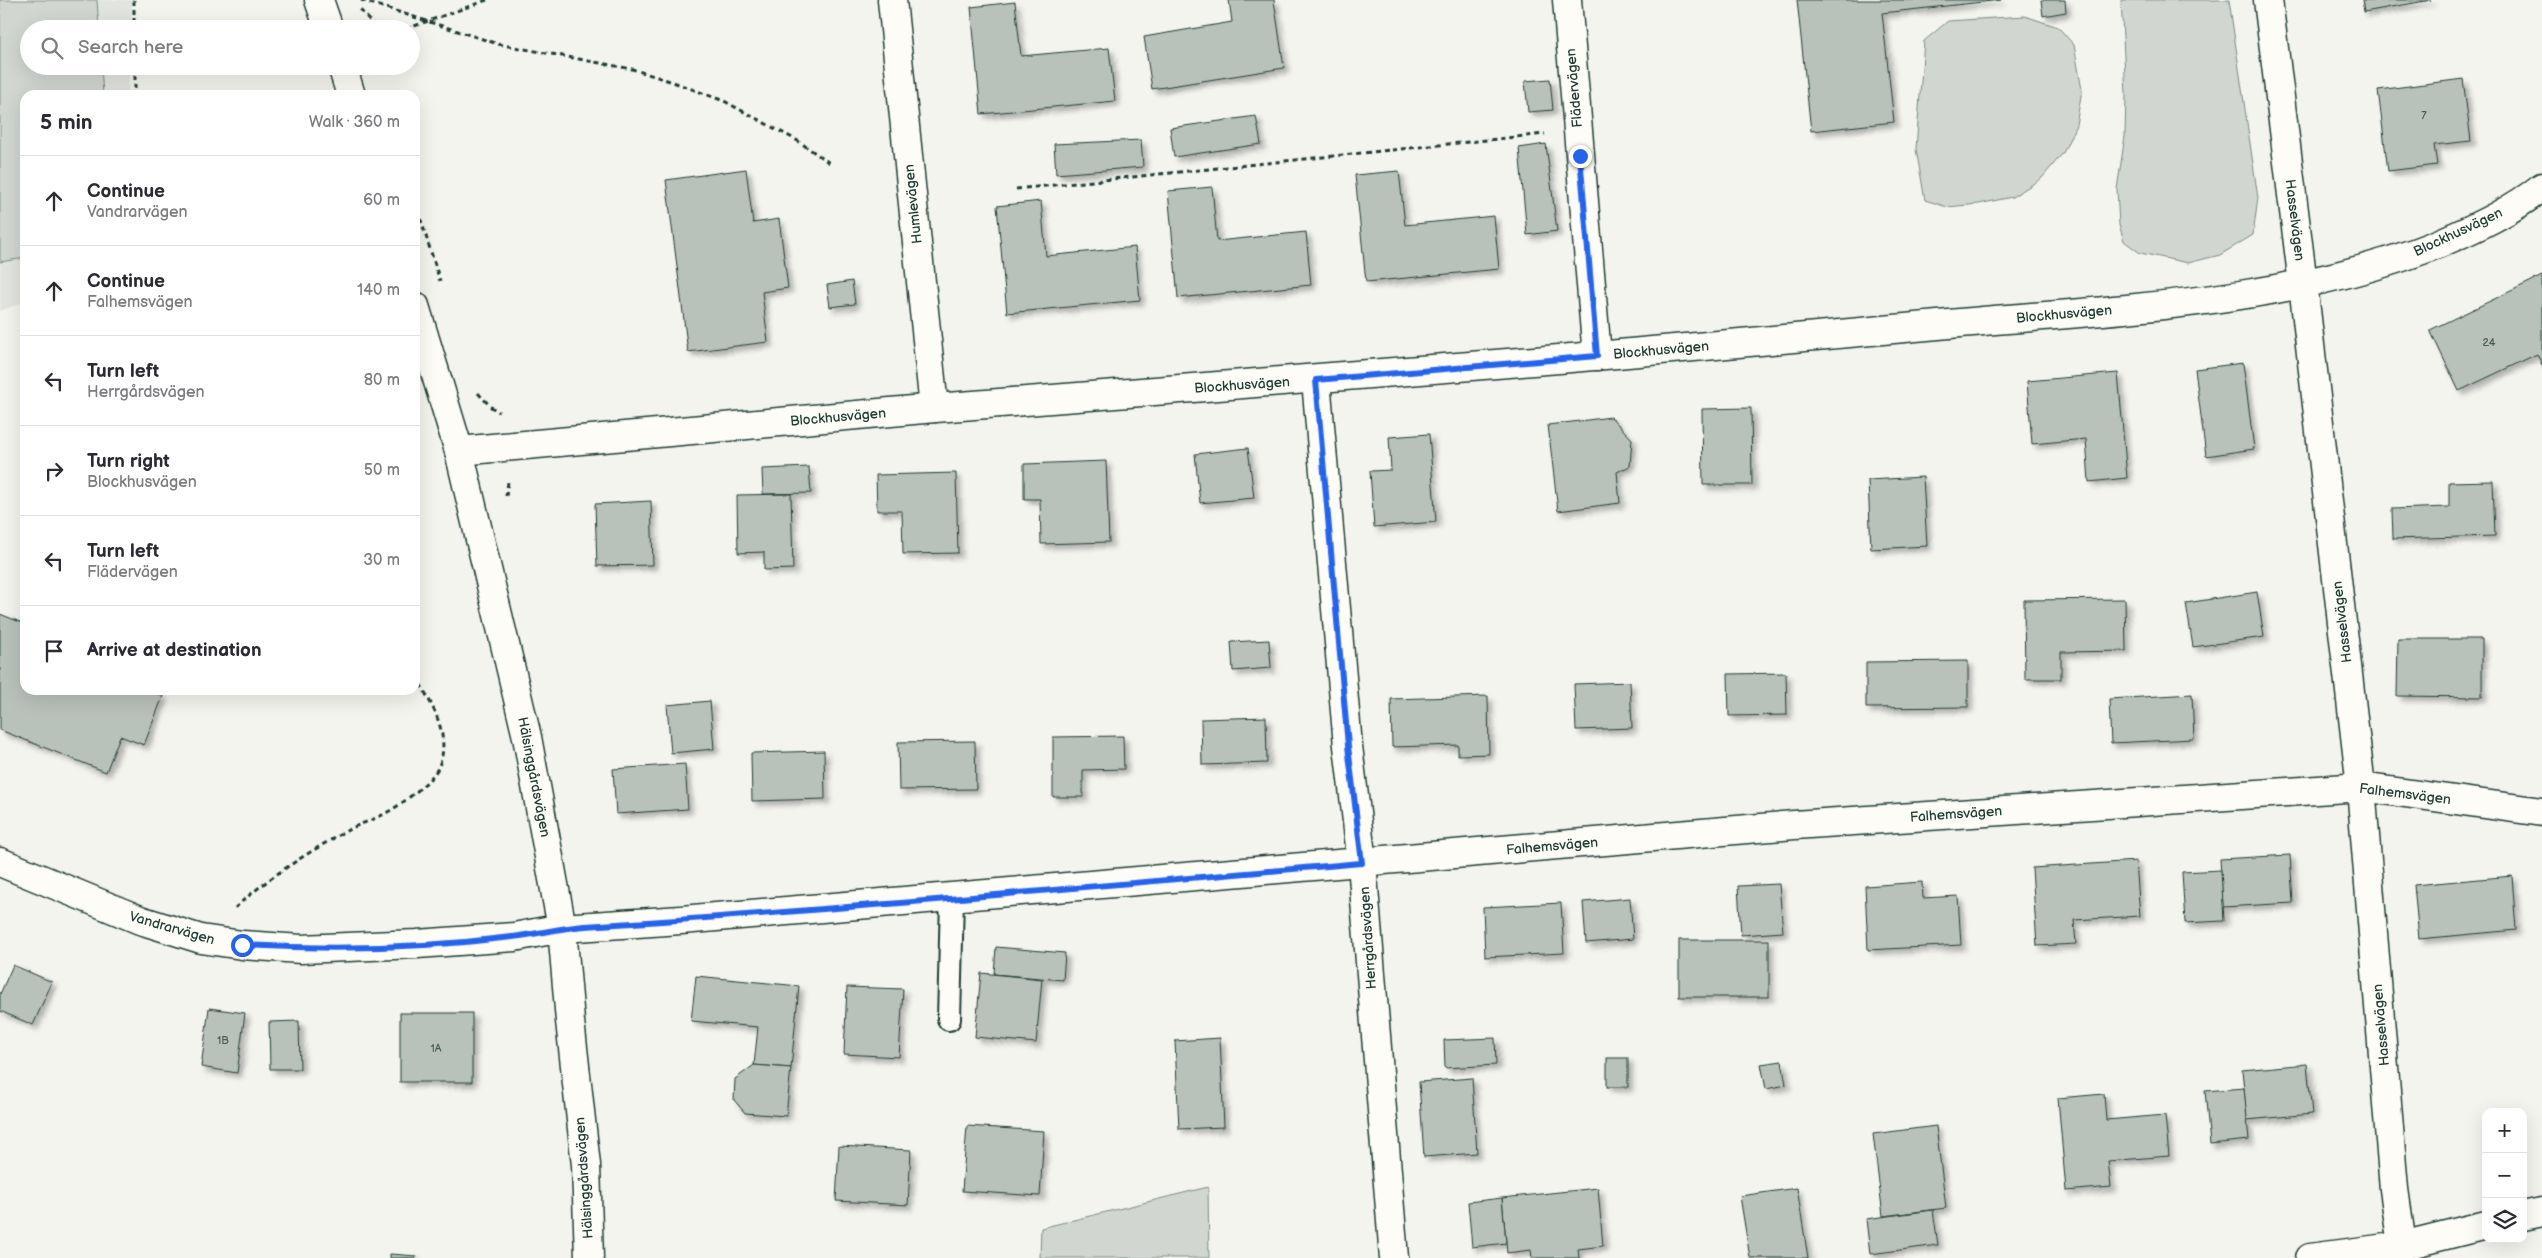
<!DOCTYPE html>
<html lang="en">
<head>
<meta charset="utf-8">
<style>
	:root { --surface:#fff; --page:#f2f2f3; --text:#2b2b33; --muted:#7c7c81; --line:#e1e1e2 }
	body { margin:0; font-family:"Balsamiq Sans",sans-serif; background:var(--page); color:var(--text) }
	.controls { position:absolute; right:15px; bottom:15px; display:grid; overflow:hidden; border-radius:10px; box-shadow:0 5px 20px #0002 }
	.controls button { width:45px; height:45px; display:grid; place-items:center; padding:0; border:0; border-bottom:1px solid var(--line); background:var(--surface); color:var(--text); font:25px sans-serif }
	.stop { position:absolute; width:15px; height:15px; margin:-11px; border:4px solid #2563eb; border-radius:50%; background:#fff }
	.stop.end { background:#2563eb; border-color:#fff; box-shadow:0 1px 5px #0008 }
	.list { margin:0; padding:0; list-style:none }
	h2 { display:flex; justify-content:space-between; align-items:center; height:65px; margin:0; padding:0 20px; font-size:21px }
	h2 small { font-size:16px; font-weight:400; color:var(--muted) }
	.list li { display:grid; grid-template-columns:32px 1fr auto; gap:15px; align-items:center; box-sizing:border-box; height:90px; padding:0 20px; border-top:1px solid var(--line) }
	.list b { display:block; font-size:19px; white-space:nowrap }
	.list p { margin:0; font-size:16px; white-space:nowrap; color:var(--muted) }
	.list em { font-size:16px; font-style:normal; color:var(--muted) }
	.icon { flex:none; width:28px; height:28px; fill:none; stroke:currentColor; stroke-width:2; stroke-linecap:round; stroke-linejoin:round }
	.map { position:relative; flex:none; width:2542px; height:1258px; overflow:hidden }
	.search { position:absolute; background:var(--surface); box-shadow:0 5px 20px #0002; left:20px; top:20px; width:400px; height:55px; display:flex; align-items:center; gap:12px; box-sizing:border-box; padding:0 18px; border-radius:28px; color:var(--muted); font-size:19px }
	.panel { position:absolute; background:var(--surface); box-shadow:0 5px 20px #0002; left:20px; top:90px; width:400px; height:605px; border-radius:15px }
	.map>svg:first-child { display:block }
	.built { fill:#e2e5df }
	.green { fill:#d1d6d1; stroke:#788a82 }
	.building { fill:#b9c1bb; stroke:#1f3d34; filter:url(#shadow) }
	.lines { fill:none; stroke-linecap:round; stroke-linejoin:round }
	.lane-casing { stroke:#1f3d34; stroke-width:26 }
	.street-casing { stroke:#1f3d34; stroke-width:31 }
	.secondary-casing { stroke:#1f3d34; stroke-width:31 }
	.path { stroke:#1f3d34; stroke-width:3; stroke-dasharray:5 4; stroke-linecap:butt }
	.lane { stroke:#fdfcf7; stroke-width:22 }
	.street { stroke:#fdfcf7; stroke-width:28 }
	.secondary { stroke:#fdfcf7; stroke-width:28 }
	.route { stroke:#2563eb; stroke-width:6 }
	.labels { text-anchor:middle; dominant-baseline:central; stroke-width:4; stroke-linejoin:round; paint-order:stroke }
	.number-label { font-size:11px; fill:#465e56 }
	.street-label { font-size:14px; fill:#1f3d34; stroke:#fdfcf7 }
</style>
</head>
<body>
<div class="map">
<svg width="2542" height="1258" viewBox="0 0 2542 1258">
	<defs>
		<filter id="shadow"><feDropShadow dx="4.5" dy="4.5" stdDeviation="2.5" flood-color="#0004"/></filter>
	</defs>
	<rect width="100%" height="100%" fill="#f4f4ef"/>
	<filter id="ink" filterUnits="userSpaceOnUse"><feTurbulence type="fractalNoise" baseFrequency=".02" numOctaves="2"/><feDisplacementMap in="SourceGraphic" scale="10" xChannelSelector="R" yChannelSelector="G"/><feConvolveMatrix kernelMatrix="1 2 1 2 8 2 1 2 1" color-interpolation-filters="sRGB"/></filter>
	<g filter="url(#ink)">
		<path class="built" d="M0,0H132L131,29H29V66H130L128,95H25V302L0,311Z"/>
		<g class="green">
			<path d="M0,0H97L99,29H29V66H101L103,95H25V258L0,262Z"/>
			<path d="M2121,0H2229L2258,198L2253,235L2220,255L2188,263L2140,253L2124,241L2119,225L2117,189L2125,136L2126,94Z"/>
			<path d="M2025,16L2058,27L2074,45L2082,90L2076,125L2063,153L2041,179L2012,197L1979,204L1947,207L1925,200L1916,149L1924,41L1948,21Z"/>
			<path d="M1208,1187L1209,1258H1040L1041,1228Z"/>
		</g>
		<g class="building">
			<path d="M1229,0H1274L1284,68L1152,89L1144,37L1232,22Z"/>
			<path d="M1797,0H2001L1882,13L1894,122L1811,131Z"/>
			<path d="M2041,0H2065L2066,12L2043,16Z"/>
			<path d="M2362,0H2431L2364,12Z"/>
			<path d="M1015,2L1021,56L1109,48L1115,101L981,114L971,7Z"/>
			<path d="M1550,79L1553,110L1528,112L1525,81Z"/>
			<path d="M2463,79L2471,141L2434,145L2437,165L2388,171L2378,90Z"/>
			<path d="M1256,116L1261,144L1174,157L1170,128Z"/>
			<path d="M1141,140L1143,167L1056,174L1054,144Z"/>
			<path d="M1546,144L1557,231L1527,235L1519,148Z"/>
			<path d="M746,169L753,223L779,219L788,288L762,292L768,342L688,352L666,180Z"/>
			<path d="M1399,171L1405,225L1494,216L1499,269L1366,282L1355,175Z"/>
			<path d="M1212,187L1217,241L1306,232L1311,285L1178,298L1168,191Z"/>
			<path d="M1041,201L1046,256L1135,247L1140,300L1007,313L997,206Z"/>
			<path d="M2542,276V365L2537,354L2459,391L2430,330Z"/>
			<path d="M852,281L855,304L830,307L827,285Z"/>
			<path d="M2243,363L2254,449L2206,456L2195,369Z"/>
			<path d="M2118,373L2127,478L2089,482L2086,439L2032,444L2027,381Z"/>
			<path d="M1751,408L1752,485H1703L1702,409Z"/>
			<path d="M1611,417L1632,439L1630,466L1617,472L1620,503L1558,511L1548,425Z"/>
			<path d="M1429,434L1436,522L1374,527L1370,471L1391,470L1389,437Z"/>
			<path d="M1248,448L1254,498L1200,503L1195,454Z"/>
			<path d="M1106,461L1109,542L1041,544L1040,499H1024V464Z"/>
			<path d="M809,467L811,493L763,494L762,469Z"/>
			<path d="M956,473L958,553L903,554L902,511H877L876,475Z"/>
			<path d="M1923,477L1927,546L1871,549L1868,480Z"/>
			<path d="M2493,481L2495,536L2393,539L2392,509L2449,507V482Z"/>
			<path d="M791,494L793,569L764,570V552L738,553L737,495Z"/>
			<path d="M651,501L653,565L597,566L595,504Z"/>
			<path d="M2257,592L2264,637L2193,647L2186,603Z"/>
			<path d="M2125,599L2126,651L2061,652V679H2025L2024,600Z"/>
			<path d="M0,614L25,624V690H149L163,696L144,745L120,736L106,772L0,730Z"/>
			<path d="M2398,639H2482V697L2397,696Z"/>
			<path d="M1269,640L1271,668L1233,671L1231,642Z"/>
			<path d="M1968,661V707L1866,708V662Z"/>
			<path d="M1786,673L1787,715L1729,716L1728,674Z"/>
			<path d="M1630,682L1632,728L1576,730L1574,684Z"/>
			<path d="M2192,694L2194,739L2111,743L2109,699Z"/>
			<path d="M1488,696L1489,754L1458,755V745L1392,747L1391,699Z"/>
			<path d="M710,701L714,749L671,753L667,705Z"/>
			<path d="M1266,717L1267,763L1202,765L1201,719Z"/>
			<path d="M1123,736L1124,769L1083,770V797H1053V737Z"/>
			<path d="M975,741L976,789L899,790L898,742Z"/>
			<path d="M824,751L825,799L752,801L751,753Z"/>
			<path d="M685,764L688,809L616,814L613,769Z"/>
			<path d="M2290,855L2293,903L2223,907L2220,859Z"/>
			<path d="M2136,861L2140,916L2074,920L2076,944L2037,946L2032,868Z"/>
			<path d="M2221,870L2224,921L2185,923L2182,872Z"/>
			<path d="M2512,876L2516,930L2419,939L2414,885Z"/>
			<path d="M1922,882L1923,898L1958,896L1961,945L1868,950L1865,886Z"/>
			<path d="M1779,884L1783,932L1741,935L1738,886Z"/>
			<path d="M1630,898L1633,939L1586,943L1583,902Z"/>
			<path d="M1561,903L1564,953L1485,957L1483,907Z"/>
			<rect x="1679" y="940" width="90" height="57"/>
			<path d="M996,947L1065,953L1063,980L994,974Z"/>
			<path d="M13,965L52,982L33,1025L0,1011V994Z"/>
			<path d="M981,973L1042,979L1036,1043L975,1037Z"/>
			<path d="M696,976L799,986L791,1068L754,1065L758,1027L691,1021Z"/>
			<path d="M847,987L903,989L899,1057L844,1054Z"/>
			<path d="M209,1008L245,1013L237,1073L201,1067Z"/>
			<rect x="400" y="1013" width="72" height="69"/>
			<path d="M299,1021L300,1069H270L269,1022Z"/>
			<path d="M1220,1038L1224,1127L1179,1129L1175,1041Z"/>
			<path d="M1495,1038L1496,1065L1445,1068L1444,1040Z"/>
			<rect x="1607" y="1058" width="21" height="29"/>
			<path d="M1782,1061L1786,1085L1766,1089L1761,1064Z"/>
			<path d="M2307,1064L2312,1114L2247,1120L2242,1070Z"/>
			<path d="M754,1065L791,1068L786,1116L745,1113L734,1100L735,1079Z"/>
			<path d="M1472,1078L1477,1153L1424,1157L1419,1082Z"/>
			<path d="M2244,1088L2249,1140L2210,1144L2205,1091Z"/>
			<path d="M2104,1094L2106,1120L2165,1115L2169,1156L2108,1161L2111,1187L2066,1191L2058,1098Z"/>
			<path d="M967,1126L1044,1131L1040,1196L962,1191Z"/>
			<path d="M1936,1126L1946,1208L1883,1216L1873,1134Z"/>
			<path d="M839,1146L911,1150L908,1205L836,1201Z"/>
			<path d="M1598,1188L1603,1246L1578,1249L1579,1258H1532L1531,1250L1507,1253L1502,1198Z"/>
			<path d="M1797,1188L1808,1258H1750L1740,1196Z"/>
			<path d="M1502,1198L1506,1243L1472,1247L1468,1202Z"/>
			<path d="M1933,1210L1938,1245L1870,1254L1866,1219Z"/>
			<path d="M390,1254L417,1256L416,1258H390Z"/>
		</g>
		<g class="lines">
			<g class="lane-casing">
				<path id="lane" d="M949,1019L952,898"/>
			</g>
			<g class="street-casing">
				<g id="street">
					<path d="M892,0L934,408"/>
					<path d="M1567,0L1597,356"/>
					<path d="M2268,0L2303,284L2361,787L2394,1189L2402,1246"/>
					<path d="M1316,380L1348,746L1362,863L1394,1258"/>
					<path d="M459,451C618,438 776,421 935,408C1143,391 1351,377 1559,359C1693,348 1827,335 1960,323C2117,309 2293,303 2440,243C2475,228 2512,211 2542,187"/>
					<path d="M0,862L140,920L201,939L242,945L301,949L417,944L514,937L562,928L681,920L1794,825L2361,787L2542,812"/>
					<path d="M2523,1216L2542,1212"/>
					<path d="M2310,1258L2402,1246L2486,1225"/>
				</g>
			</g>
			<g class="secondary-casing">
				<g id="secondary">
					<path d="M319,0L329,29"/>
					<path d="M342,66L351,95"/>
					<path d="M415,306L459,451L527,737L562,928L570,1021L586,1165L589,1258"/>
				</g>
			</g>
			<g class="path">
				<path d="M134,0V29"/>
				<path d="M361,0L498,44L632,69L673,82L724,101L798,141L831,164"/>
				<path d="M360,10L378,29"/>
				<path d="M406,29L487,0"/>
				<path d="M135,66V95"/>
				<path d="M1016,189L1545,134"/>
				<path d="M415,201L440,281"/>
				<path d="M478,393L491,407L499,412"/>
				<path d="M506,496L508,482"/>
				<path d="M235,908C266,879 304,855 341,834C355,825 372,821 386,813C401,805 431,782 438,768C453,736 430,701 415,675"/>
			</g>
			<use href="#lane" class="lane"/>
			<use href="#street" class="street"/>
			<use href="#secondary" class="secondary"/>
		</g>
	</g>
	<g class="lines" filter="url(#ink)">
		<path class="route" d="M242,945C331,950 423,948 512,937C537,934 560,928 585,926C844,910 1103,885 1362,863L1348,746L1316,380L1597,356L1580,156"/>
	</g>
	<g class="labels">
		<g class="number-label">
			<text x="2424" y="115">7</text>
			<text x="2489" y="342">24</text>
			<text x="223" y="1040">1B</text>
			<text x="436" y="1048">1A</text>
		</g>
		<g class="street-label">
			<text transform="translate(1574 88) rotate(-95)">Flädervägen</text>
			<text transform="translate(913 204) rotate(-96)">Humlevägen</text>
			<text transform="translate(2295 220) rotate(83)">Hasselvägen</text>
			<text transform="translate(2458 232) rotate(-25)">Blockhusvägen</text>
			<text transform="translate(2064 314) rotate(-5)">Blockhusvägen</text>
			<text transform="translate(1661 350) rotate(-5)">Blockhusvägen</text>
			<text transform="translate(1242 385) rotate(-4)">Blockhusvägen</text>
			<text transform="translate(838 417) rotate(-5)">Blockhusvägen</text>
			<text transform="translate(2342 622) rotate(-97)">Hasselvägen</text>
			<text transform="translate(534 777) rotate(79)">Hälsinggårdsvägen</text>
			<text transform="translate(2405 794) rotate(7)">Falhemsvägen</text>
			<text transform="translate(1956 814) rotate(-4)">Falhemsvägen</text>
			<text transform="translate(1552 846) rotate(-5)">Falhemsvägen</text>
			<text transform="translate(172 928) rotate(16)">Vandrarvägen</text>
			<text transform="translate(1368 938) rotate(-94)">Herrgårdsvägen</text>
			<text transform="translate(2381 1025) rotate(-95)">Hasselvägen</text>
			<text transform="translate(584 1178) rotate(-94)">Hälsinggårdsvägen</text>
		</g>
	</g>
</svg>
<div class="controls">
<button>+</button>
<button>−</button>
<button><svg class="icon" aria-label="layers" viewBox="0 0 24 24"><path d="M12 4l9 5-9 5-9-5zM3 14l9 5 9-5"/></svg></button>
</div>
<div class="stop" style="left:242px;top:945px"></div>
<div class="stop end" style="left:1580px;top:156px"></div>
<div class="search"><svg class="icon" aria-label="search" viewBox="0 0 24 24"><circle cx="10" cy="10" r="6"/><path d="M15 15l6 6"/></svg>Search here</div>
<section class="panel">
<h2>5 min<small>Walk · 360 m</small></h2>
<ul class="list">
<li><svg class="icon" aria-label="ahead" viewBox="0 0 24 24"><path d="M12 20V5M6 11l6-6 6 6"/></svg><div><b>Continue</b><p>Vandrarvägen</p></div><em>60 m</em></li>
<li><svg class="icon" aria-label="ahead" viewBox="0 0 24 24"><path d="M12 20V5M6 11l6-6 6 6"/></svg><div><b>Continue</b><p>Falhemsvägen</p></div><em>140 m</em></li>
<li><svg class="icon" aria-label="left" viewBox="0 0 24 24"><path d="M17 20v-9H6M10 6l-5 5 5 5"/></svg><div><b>Turn left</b><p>Herrgårdsvägen</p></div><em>80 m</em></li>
<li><svg class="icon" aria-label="right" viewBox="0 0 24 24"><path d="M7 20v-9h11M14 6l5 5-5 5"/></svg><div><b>Turn right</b><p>Blockhusvägen</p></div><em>50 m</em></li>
<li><svg class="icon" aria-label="left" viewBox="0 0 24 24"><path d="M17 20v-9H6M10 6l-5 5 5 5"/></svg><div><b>Turn left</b><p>Flädervägen</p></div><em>30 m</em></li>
<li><svg class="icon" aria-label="arrive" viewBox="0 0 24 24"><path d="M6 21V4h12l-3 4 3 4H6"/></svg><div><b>Arrive at destination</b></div></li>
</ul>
</section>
</div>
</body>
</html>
